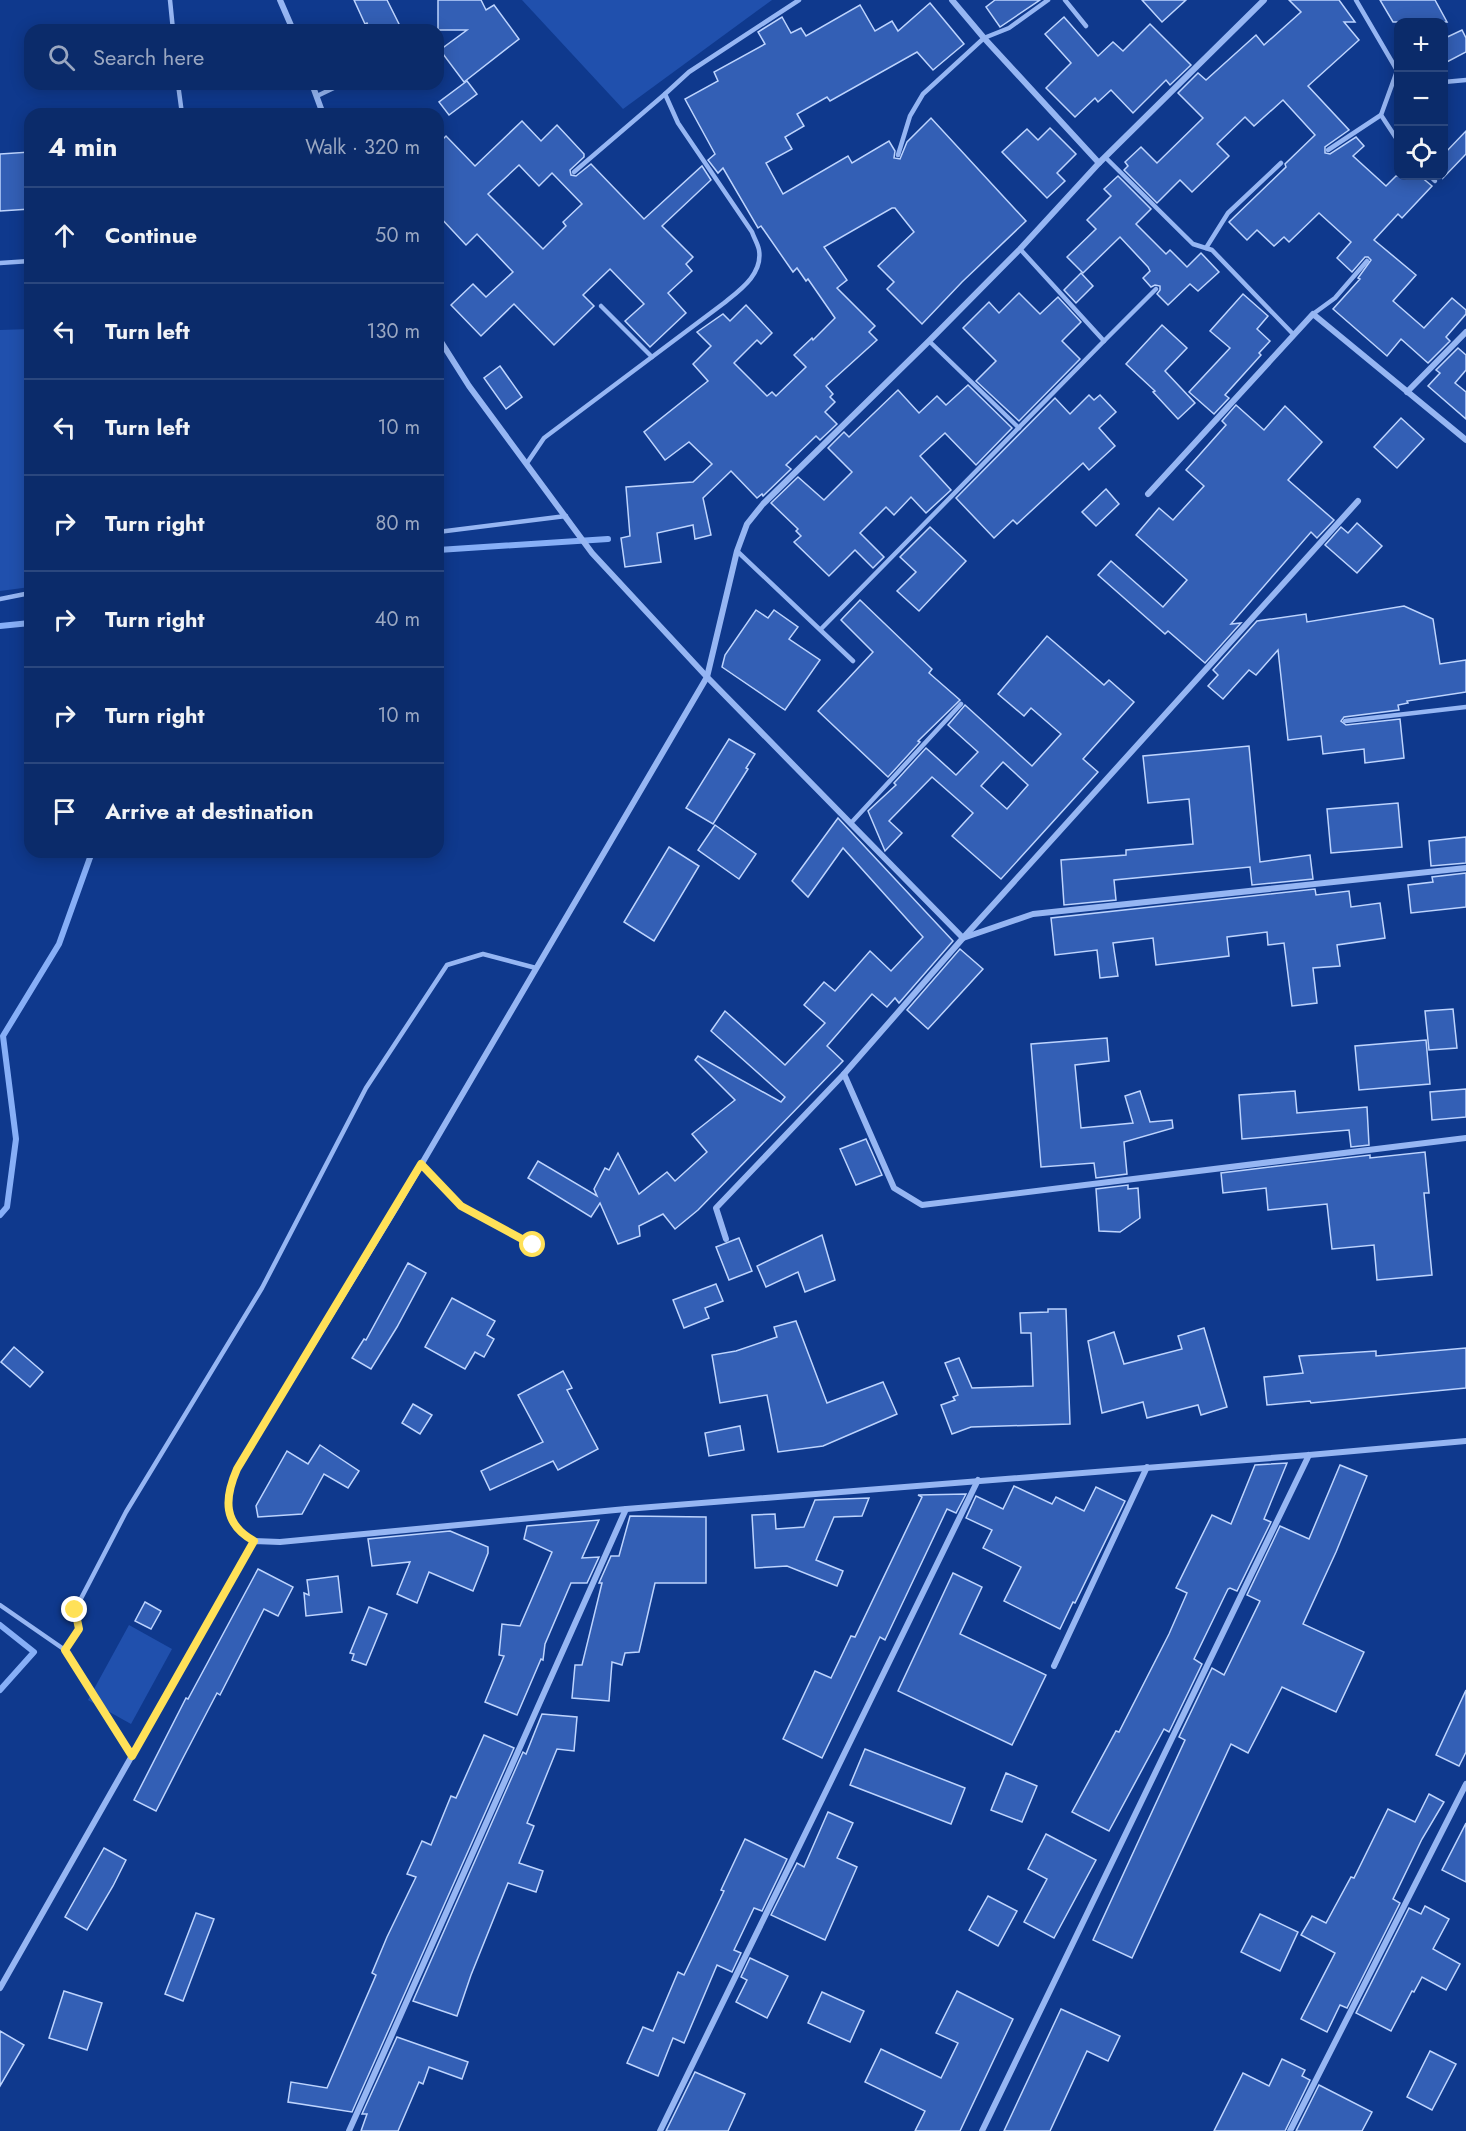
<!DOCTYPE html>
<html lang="en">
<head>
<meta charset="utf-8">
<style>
	:root { --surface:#0b2b6a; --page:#143370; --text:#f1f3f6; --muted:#9aa7c1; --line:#2b477e }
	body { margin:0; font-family:Jost,sans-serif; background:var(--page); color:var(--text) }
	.controls { position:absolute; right:18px; top:18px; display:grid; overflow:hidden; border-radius:12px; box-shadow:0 3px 15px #0003 }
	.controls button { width:54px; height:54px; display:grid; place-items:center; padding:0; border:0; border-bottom:2px solid var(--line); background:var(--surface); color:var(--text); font:30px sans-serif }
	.stop { position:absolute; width:18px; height:18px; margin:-14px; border:4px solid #ffe158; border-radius:50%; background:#fff }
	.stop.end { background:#ffe158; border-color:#fff; box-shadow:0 2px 6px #0008 }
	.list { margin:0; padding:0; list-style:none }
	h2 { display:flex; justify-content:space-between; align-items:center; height:78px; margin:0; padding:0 24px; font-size:26px }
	h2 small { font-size:20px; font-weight:400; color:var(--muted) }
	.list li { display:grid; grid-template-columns:39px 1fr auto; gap:18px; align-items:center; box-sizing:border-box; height:96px; padding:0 24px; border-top:2px solid var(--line) }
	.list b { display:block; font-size:22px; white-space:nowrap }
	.list em { font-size:20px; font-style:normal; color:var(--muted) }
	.icon { flex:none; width:33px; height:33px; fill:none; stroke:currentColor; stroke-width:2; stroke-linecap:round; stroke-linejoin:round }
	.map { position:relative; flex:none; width:1466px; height:2131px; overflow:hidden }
	.search { position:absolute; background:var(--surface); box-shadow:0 3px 15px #0003; left:24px; top:24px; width:420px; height:66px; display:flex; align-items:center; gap:15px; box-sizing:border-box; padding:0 21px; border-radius:18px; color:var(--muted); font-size:22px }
	.panel { position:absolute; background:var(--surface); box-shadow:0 3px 15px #0003; left:24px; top:108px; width:420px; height:750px; border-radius:18px }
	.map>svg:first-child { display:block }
	.green { fill:#2050ad }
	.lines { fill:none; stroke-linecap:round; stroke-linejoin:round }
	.stream { stroke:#87aff7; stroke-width:6 }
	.building { fill:#335fb5; stroke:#bdd4fe; stroke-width:1.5; fill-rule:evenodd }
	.service { stroke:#96b6f3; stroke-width:4.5 }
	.minor { stroke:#96b6f3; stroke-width:6 }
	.route { stroke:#ffe158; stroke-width:8 }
</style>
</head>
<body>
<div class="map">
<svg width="1466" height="2131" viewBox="0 0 1466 2131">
	<rect width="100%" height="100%" fill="#0f398d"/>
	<g class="green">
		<path d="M522,0H772L623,109Z"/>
		<path d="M30,329V587L0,591V330Z"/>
		<path d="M129,1625L172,1649L131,1724L88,1700Z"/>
	</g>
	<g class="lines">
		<g class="stream">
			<path d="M438,550L608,539"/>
			<path d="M0,626L30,623"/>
			<path d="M0,1215L7,1207L16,1139L3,1036L59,944L92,852"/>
			<path d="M0,1625L34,1652L0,1690"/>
		</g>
	</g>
	<g class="building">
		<path d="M354,0H387L402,30H370L367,23L365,24Z"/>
		<path d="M438,0H481L486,10L494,5L519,39L464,82L440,50L467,30H438Z"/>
		<path d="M995,0H1040L1000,27L986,7Z"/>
		<path d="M1142,0H1186L1162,22Z"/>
		<path d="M1289,0H1339L1355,22H1344L1359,40L1308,86L1349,130L1325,147V153L1330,154L1356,137L1364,146L1353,156L1386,186L1396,176H1420L1432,186L1402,218L1398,214L1374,240L1416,275L1393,301L1424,328L1452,298L1466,310V314L1446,337L1450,341L1428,363L1401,339L1387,356L1333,309L1360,279L1358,278L1371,260L1368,257H1365L1352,272L1337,258L1351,242L1319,213L1289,242L1284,237L1274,246L1257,230L1247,240L1229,222L1286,167L1285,164L1315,135L1283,100L1254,126L1245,117L1217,144L1229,156L1192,192L1180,180L1157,203L1124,170L1128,166L1125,162L1141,147L1157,163L1203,118L1178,93L1198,73L1206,80L1256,35L1264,45L1301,12Z"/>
		<path d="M1380,0H1435L1447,22H1393Z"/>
		<path d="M930,3L964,44L933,70L917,52L830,101L827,97L797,114L804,126L785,137L792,149L766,163L783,194L848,156L852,163L889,141L895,151L894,158L900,159L907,142L931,118L1026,221L962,282L922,324L887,289L894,282L878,266L914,232L895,208H892L824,247L847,280L837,288L875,326L869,332L877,340L826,386L833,394L830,397L835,402L825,412L837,424L820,440L816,436L786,465L791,469L763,496L762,494L757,498L731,471L703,498L711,535L695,539L693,525L657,533L661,562L625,567L621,538L630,536L626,487L693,482L712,464L689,442L665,460L644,432L708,381L693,364L711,346L697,332L723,314L730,321L746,305L772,333L761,344L757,340L734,363L767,396L772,392L776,396L806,367L794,355L812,338L813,340L835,318L808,279L806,281L797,268L793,272L761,226L758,228L723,168L718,173L708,160L715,154L685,99L718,81L714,72L765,44L758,32L782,17L791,33L801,28L806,36L860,5L875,31L892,21L898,31Z"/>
		<path d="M1064,17L1098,56L1113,42L1123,51L1150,24L1191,65L1170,85L1166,80L1133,113L1111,90L1098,102L1095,98L1075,117L1046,88L1071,63L1045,34Z"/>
		<path d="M1462,30L1466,38V52L1443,64V39Z"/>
		<path d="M467,81L477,94L449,115L439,102Z"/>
		<path d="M522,121L541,141L557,125L584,154V157L570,170L571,175L576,176L591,164L644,219L702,166L711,180L662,226L693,257L686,264L692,271L668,293L686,313L650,347L625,321L644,304L610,269L583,295L594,306L554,345L514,304L481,336L451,305L473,284L486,297L513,272L477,234L466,245L438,215V144L446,136L475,166ZM519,165L539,186L552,173L582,204L563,222L566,226L543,249L488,194Z"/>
		<path d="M1050,128L1076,154L1057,173L1065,181L1047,198L1002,152L1027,129L1038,140Z"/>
		<path d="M1466,131V154L1443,178V155Z"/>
		<path d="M30,152V209L0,211V154Z"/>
		<path d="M1118,176L1151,209L1136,224L1166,254L1170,250L1187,267L1201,253L1219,272L1198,291L1190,284L1168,305L1157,294L1160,290V286L1155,285L1151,287L1143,278L1150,271L1148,267L1120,237L1083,273L1067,257L1096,229L1087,220L1111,196L1104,189Z"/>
		<path d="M1081,273L1093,286L1076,303L1064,290Z"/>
		<path d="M1019,293L1040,314L1058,297L1081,322L1062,341L1080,359L1019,421L976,381L996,361L963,328L989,302L999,313Z"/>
		<path d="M1243,294L1268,316L1257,329L1270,341L1259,353L1261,355L1225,395L1229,398L1214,414L1189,392L1230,348L1210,331Z"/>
		<path d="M1162,325L1187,348L1165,371L1195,403L1178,419L1153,392L1155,391L1126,364Z"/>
		<path d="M1458,348L1466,355V370L1455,383L1466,392V419L1428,386L1440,373L1436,370Z"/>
		<path d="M500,366L522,397L506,409L484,378Z"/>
		<path d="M968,385L1012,428L976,465L945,433L920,456L951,490L926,513L911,497L894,515L886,507L860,533L884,557L873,568L855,550L829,576L794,542L801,536L796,531L798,529L771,503L798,477L824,500L852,472L828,448L844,432L849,437L898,390L919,413L937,396L946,405Z"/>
		<path d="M1089,395L1094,400L1100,395L1116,412L1099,428L1115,446L1089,470L1083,463L1017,524L1013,520L994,538L956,498L1055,398L1070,414Z"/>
		<path d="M1236,405L1264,430L1285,406L1322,442L1288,480L1334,520L1317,538L1311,532L1231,624L1241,623L1205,663L1168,631L1165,634L1098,575L1111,561L1163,607L1187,580L1136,535L1159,508L1173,520L1204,486L1186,470L1226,425L1222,421Z"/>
		<path d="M1401,418L1424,439L1397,468L1374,447Z"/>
		<path d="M1106,489L1119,504L1096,526L1082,512Z"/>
		<path d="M1357,523L1382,546L1357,573L1325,545L1341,527L1348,533Z"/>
		<path d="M930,527L966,561L919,611L897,591L916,572L900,557Z"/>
		<path d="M860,600L932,669L929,673L960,700L918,741L920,742L888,777L818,711L873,652L841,620Z"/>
		<path d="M1404,606L1433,619L1440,664L1466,660V692L1407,701L1408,703L1398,705L1399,710L1344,717L1341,721L1346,725L1400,719L1404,758L1365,763L1364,749L1323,754L1321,736L1288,740L1278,650L1256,675L1249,670L1223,699L1208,686L1218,675L1213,670L1257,621L1306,614L1307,622Z"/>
		<path d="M756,610L768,618L774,610L798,627L789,639L820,660L785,710L722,667L725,655Z"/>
		<path d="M1047,636L1104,685L1109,680L1134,702L1083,759L1098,772L1001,879L952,836L973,813L932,777L889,821L902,833L885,851L868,811L896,785L894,783L926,748L956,775L978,752L948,725L965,705L1032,766L1061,734L1031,708L1024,716L998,694ZM1003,762L1028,785L1007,809L981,786Z"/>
		<path d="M729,739L755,754L746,768L748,769L713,824L686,808Z"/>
		<path d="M1249,746L1260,862L1310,855L1313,879L1252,885L1250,867L1114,880L1116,900L1064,905L1061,860L1126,855V850L1193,844L1189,799L1148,803L1143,756Z"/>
		<path d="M1398,803L1402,847L1331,853L1327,809Z"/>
		<path d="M838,818L953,941L899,1003L895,998L887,1007L872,994L827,1046L843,1061L698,1210L675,1229L663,1214L639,1226L640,1236L618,1244L600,1203L591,1217L528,1178L538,1161L597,1196L594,1189L605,1168L609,1170L618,1153L639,1194L667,1172L675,1181L707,1152L692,1134L735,1100L695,1060L698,1056L781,1102L785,1097L711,1031L725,1011L785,1065L825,1023L804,1005L824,982L835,991L870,951L891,971L923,937L843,848L808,897L792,881Z"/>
		<path d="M715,825L756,854L739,879L698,850Z"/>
		<path d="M1466,837V863L1431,866L1429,841Z"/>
		<path d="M669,847L699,866L654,941L624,922Z"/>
		<path d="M1466,873V907L1411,913L1408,885L1433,882L1432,877Z"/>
		<path d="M1315,889L1316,895L1349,891L1351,907L1380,903L1385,938L1337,945L1340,966L1313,968L1317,1003L1292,1006L1284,943L1268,945L1267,932L1227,937L1229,956L1156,965L1153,938L1113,943L1118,976L1100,978L1097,950L1055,955L1051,918Z"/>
		<path d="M960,949L983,969L928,1029L907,1010Z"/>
		<path d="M1453,1009L1457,1048L1429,1050L1425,1011Z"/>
		<path d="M1107,1038L1109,1061L1075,1065L1081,1128L1133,1123L1125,1096L1140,1091L1150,1122L1172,1120L1173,1128L1124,1142L1127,1174L1096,1178L1094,1163L1041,1167L1031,1044Z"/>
		<path d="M1426,1040L1430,1084L1359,1090L1355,1046Z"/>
		<path d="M1466,1089V1117L1432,1120L1430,1092Z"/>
		<path d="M1295,1091L1297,1113L1367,1107L1369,1145L1351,1147L1349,1130L1242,1139L1239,1095Z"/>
		<path d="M866,1139L882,1175L856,1185L840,1149Z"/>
		<path d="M1425,1152L1429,1193H1424L1432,1275L1377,1280L1374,1245L1332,1249L1327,1204L1268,1210L1266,1188L1223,1193L1221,1173L1370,1155V1158Z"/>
		<path d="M1128,1185V1189L1138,1188L1140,1218L1120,1232L1099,1231L1096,1189Z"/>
		<path d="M822,1235L835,1280L805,1292L798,1272L766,1287L757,1266Z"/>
		<path d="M739,1238L752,1271L729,1280L716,1247Z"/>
		<path d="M408,1263L426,1273L397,1327L371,1369L352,1358L364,1339L366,1340Z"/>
		<path d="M716,1284L723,1301L705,1308L709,1318L684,1328L673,1300Z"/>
		<path d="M452,1298L495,1321L487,1335L494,1339L484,1357L475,1352L465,1369L425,1347Z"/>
		<path d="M1048,1309H1066L1070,1424L971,1427L952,1434L941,1405L955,1400L953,1397L958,1395L945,1363L959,1358L972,1388L1033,1386L1031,1333H1021L1020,1313L1048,1312Z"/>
		<path d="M796,1321L827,1403L883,1382L897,1414L823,1446L778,1452L767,1395L720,1403L712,1355L736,1351L777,1337L774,1327Z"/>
		<path d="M1204,1328L1227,1407L1201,1415L1198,1405L1147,1418L1143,1402L1102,1413L1088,1341L1114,1332L1124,1364L1182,1349L1178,1336Z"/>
		<path d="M14,1347L43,1372L30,1387L1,1362Z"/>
		<path d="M1466,1348V1388L1311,1403L1310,1401L1267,1405L1264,1377L1303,1373L1299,1356L1376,1351V1356Z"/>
		<path d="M563,1371L572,1388L567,1390L598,1449L558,1470L553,1461L490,1490L481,1471L543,1442L518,1395Z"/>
		<path d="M413,1404L432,1415L420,1434L402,1423Z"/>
		<path d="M740,1426L744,1450L709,1456L705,1433Z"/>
		<path d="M320,1445L359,1471L348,1488L324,1474L302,1514L258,1517L256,1506L287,1451L308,1464Z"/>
		<path d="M1287,1463L1264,1519L1271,1522L1237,1591L1230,1588L1228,1589L1194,1659L1202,1664L1169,1732L1164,1729L1109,1831L1072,1812L1116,1731L1119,1732L1169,1634L1187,1593L1176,1588L1212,1515L1231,1524L1255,1465Z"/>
		<path d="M1340,1465L1367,1476L1336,1552L1303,1624L1364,1652L1336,1712L1282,1687L1248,1753L1231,1744L1132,1958L1093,1940L1185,1740L1179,1737L1212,1668L1224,1675L1260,1601L1247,1595L1280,1526L1309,1539Z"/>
		<path d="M1014,1486L1052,1504L1056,1497L1084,1511L1096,1487L1125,1501L1075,1603L1073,1602L1060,1629L1004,1601L1021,1567L983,1548L992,1530L966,1518L976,1496L1003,1509Z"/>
		<path d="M966,1494L956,1513L947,1509L885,1640L880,1637L822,1758L783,1739L815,1671L831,1678L851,1636L855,1637L922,1497L918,1495Z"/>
		<path d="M869,1498L862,1516L834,1517L816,1560L843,1571L837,1586L787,1566L755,1568L752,1515L775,1514L776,1529L804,1527L815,1500Z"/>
		<path d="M630,1516L706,1517V1583H655L639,1652L625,1653L622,1665L612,1662L609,1701L572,1698L575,1665H582L602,1583H599L611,1556H619Z"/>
		<path d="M599,1520L582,1558L599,1557L587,1583H571L545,1644L543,1660L541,1659L517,1715L485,1702L504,1656L499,1655L502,1624L520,1626L552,1552L524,1539L527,1526Z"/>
		<path d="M450,1531L488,1547V1553L473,1591L429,1572L417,1603L397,1594L410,1562L372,1566L368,1539Z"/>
		<path d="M258,1569L293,1587L278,1616L264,1609L220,1695L217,1693L183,1758L156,1811L134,1800L186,1698L188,1699Z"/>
		<path d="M953,1573L982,1587L960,1634L1046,1675L1012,1745L898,1691Z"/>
		<path d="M338,1576L342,1612L306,1616L304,1593L309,1595L307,1580Z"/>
		<path d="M145,1602L161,1611L151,1629L135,1621Z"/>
		<path d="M369,1607L387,1614L366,1665L352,1660L354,1654L350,1653Z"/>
		<path d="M1466,1690V1752L1459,1766L1436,1755Z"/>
		<path d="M542,1714L577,1717L574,1751L557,1749L527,1823L534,1826L519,1863L543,1871L536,1892L508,1883L471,1975L457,2016L413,2001L523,1752L526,1754Z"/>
		<path d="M484,1735L514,1748L352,2112L288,2102L291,2082L327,2088L376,1975L372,1973L387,1937L416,1877L407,1874L422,1841L431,1845L451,1796L456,1798Z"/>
		<path d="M865,1749L965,1788L951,1824L850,1785Z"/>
		<path d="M1006,1773L1037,1786L1022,1822L991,1810Z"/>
		<path d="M1429,1794L1444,1802L1422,1839L1393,1899L1400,1903L1347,2008L1340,2005L1327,2032L1301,2019L1335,1953L1301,1935L1312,1916L1326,1923L1351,1877L1354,1878L1388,1809L1415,1822Z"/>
		<path d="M828,1812L853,1823L837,1858L857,1867L825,1940L771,1915L797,1863L804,1867Z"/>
		<path d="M1466,1823V1882L1442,1870Z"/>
		<path d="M1046,1834L1096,1860L1054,1938L1024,1922L1047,1879L1028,1869Z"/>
		<path d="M745,1839L787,1859L762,1911L754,1908L734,1950L741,1953L732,1972L717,1965L684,2043L673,2038L658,2076L627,2063L643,2027L653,2031L678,1972L684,1975L724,1891L721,1890Z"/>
		<path d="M104,1848L126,1860L113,1886L87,1930L65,1917Z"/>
		<path d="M988,1896L1017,1911L998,1946L969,1930Z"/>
		<path d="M1425,1906L1449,1919L1433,1949L1460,1964L1446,1990L1422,1977L1414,1992L1412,1991L1391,2031L1356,2013L1409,1908L1421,1914Z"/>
		<path d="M196,1913L214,1919L183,2001L165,1994Z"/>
		<path d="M1260,1914L1298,1932L1280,1971L1241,1952Z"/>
		<path d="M750,1958L788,1976L767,2018L736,2002L747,1980L741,1977Z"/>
		<path d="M64,1991L102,2003L87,2050L49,2038Z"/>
		<path d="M957,1991L1013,2019L960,2131H915L925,2111L865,2082L881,2049L941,2078L958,2043L936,2033Z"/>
		<path d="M822,1992L864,2011L850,2042L808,2023Z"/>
		<path d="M1061,2009L1120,2036L1108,2061L1087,2051L1050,2131H1004Z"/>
		<path d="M0,2031L24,2045L0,2086Z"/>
		<path d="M397,2037L468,2062L462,2079L429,2067L423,2084L419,2082L398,2131H361L367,2114H362Z"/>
		<path d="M1430,2051L1456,2064L1432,2110L1407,2097Z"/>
		<path d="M1282,2059L1305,2070L1302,2076L1310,2080L1285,2131H1214L1243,2073L1269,2086Z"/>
		<path d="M695,2072L745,2094L728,2131H666Z"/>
		<path d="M1319,2085L1372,2112L1362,2131H1296Z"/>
	</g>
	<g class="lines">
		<g class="service">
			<path d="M170,0L173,30"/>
			<path d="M1065,0L1086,26"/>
			<path d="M1356,0L1398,72"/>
			<path d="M1397,71L1381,115L1398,141"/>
			<path d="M1444,82L1466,80"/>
			<path d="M178,84L182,114"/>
			<path d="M317,96L342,84"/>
			<path d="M1328,150L1381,115"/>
			<path d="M898,155L910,116L923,94L984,38L1009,28L1048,0"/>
			<path d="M1105,157L1193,244L1212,250L1294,335"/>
			<path d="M574,172L665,94"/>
			<path d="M1430,176L1435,181"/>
			<path d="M1206,248L1228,213L1281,163"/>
			<path d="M1020,249L1104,341L1156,289"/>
			<path d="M0,263L30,261"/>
			<path d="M601,306L652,357"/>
			<path d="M1313,314L1335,298L1367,261"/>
			<path d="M929,341L1019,428"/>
			<path d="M527,463L544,438L724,303C740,290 763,274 759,250C758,244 754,238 752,232L678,123L665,94L689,72L799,0"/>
			<path d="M438,532L566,516"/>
			<path d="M737,551L853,661"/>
			<path d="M0,599L30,593"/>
			<path d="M821,629L1104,341"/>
			<path d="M1345,721L1466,707"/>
			<path d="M851,823L961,704"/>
			<path d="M421,1164L461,1206L533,1245"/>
			<path d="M0,1605L65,1650L132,1756"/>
			<path d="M65,1650L79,1629L75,1610L126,1512L262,1288L366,1088L447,965L483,954L536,968"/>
		</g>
		<g class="minor">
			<path d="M280,0L293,30"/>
			<path d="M952,0L984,38L1099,163"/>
			<path d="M312,84L323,114"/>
			<path d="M438,337L469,386L592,553L707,677L963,938L1033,914L1466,868"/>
			<path d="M1407,392L1466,332"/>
			<path d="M1148,494L1313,314L1466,440"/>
			<path d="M844,1074L894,1188L922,1205L1466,1138"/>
			<path d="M726,1239L716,1208L844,1074L963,938L1358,501"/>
			<path d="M254,1541C222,1524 224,1498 237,1469L397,1206L707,677L737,551L747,524L763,504L929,341L1020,249L1099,163L1264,0"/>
			<path d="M1054,1666L1147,1467"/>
			<path d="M0,1988L254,1541L280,1542L626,1509L1309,1455L1466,1441"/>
			<path d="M349,2131L626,1509"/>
			<path d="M660,2131L978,1480"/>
			<path d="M982,2131L1309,1455"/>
			<path d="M1290,2131L1466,1784"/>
		</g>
	</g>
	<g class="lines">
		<path class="route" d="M75,1610L79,1629L65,1650L132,1756L254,1541C223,1524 224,1499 237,1469L421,1164L461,1206L533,1245"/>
	</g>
</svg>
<div class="controls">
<button>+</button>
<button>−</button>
<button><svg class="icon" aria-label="locate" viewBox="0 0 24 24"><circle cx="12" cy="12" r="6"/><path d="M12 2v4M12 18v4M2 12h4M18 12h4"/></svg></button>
</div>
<div class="stop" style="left:533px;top:1245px"></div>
<div class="stop end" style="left:75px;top:1610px"></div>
<div class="search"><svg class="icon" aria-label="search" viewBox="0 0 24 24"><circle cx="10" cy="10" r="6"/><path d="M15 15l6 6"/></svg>Search here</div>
<section class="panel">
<h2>4 min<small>Walk · 320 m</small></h2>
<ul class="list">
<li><svg class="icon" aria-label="ahead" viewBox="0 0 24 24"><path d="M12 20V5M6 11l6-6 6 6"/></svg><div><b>Continue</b></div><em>50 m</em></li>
<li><svg class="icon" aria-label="left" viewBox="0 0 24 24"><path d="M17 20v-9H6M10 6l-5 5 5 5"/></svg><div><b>Turn left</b></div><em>130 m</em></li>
<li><svg class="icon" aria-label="left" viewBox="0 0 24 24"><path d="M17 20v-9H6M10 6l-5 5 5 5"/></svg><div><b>Turn left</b></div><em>10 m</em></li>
<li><svg class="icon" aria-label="right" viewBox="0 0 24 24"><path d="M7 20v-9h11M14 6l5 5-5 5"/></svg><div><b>Turn right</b></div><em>80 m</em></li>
<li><svg class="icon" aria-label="right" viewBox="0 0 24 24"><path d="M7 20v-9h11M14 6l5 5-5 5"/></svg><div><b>Turn right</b></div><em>40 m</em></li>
<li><svg class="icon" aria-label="right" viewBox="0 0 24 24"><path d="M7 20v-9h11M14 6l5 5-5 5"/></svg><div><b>Turn right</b></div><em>10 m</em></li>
<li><svg class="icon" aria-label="arrive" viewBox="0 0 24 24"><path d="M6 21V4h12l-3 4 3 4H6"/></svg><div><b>Arrive at destination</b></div></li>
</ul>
</section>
</div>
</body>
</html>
